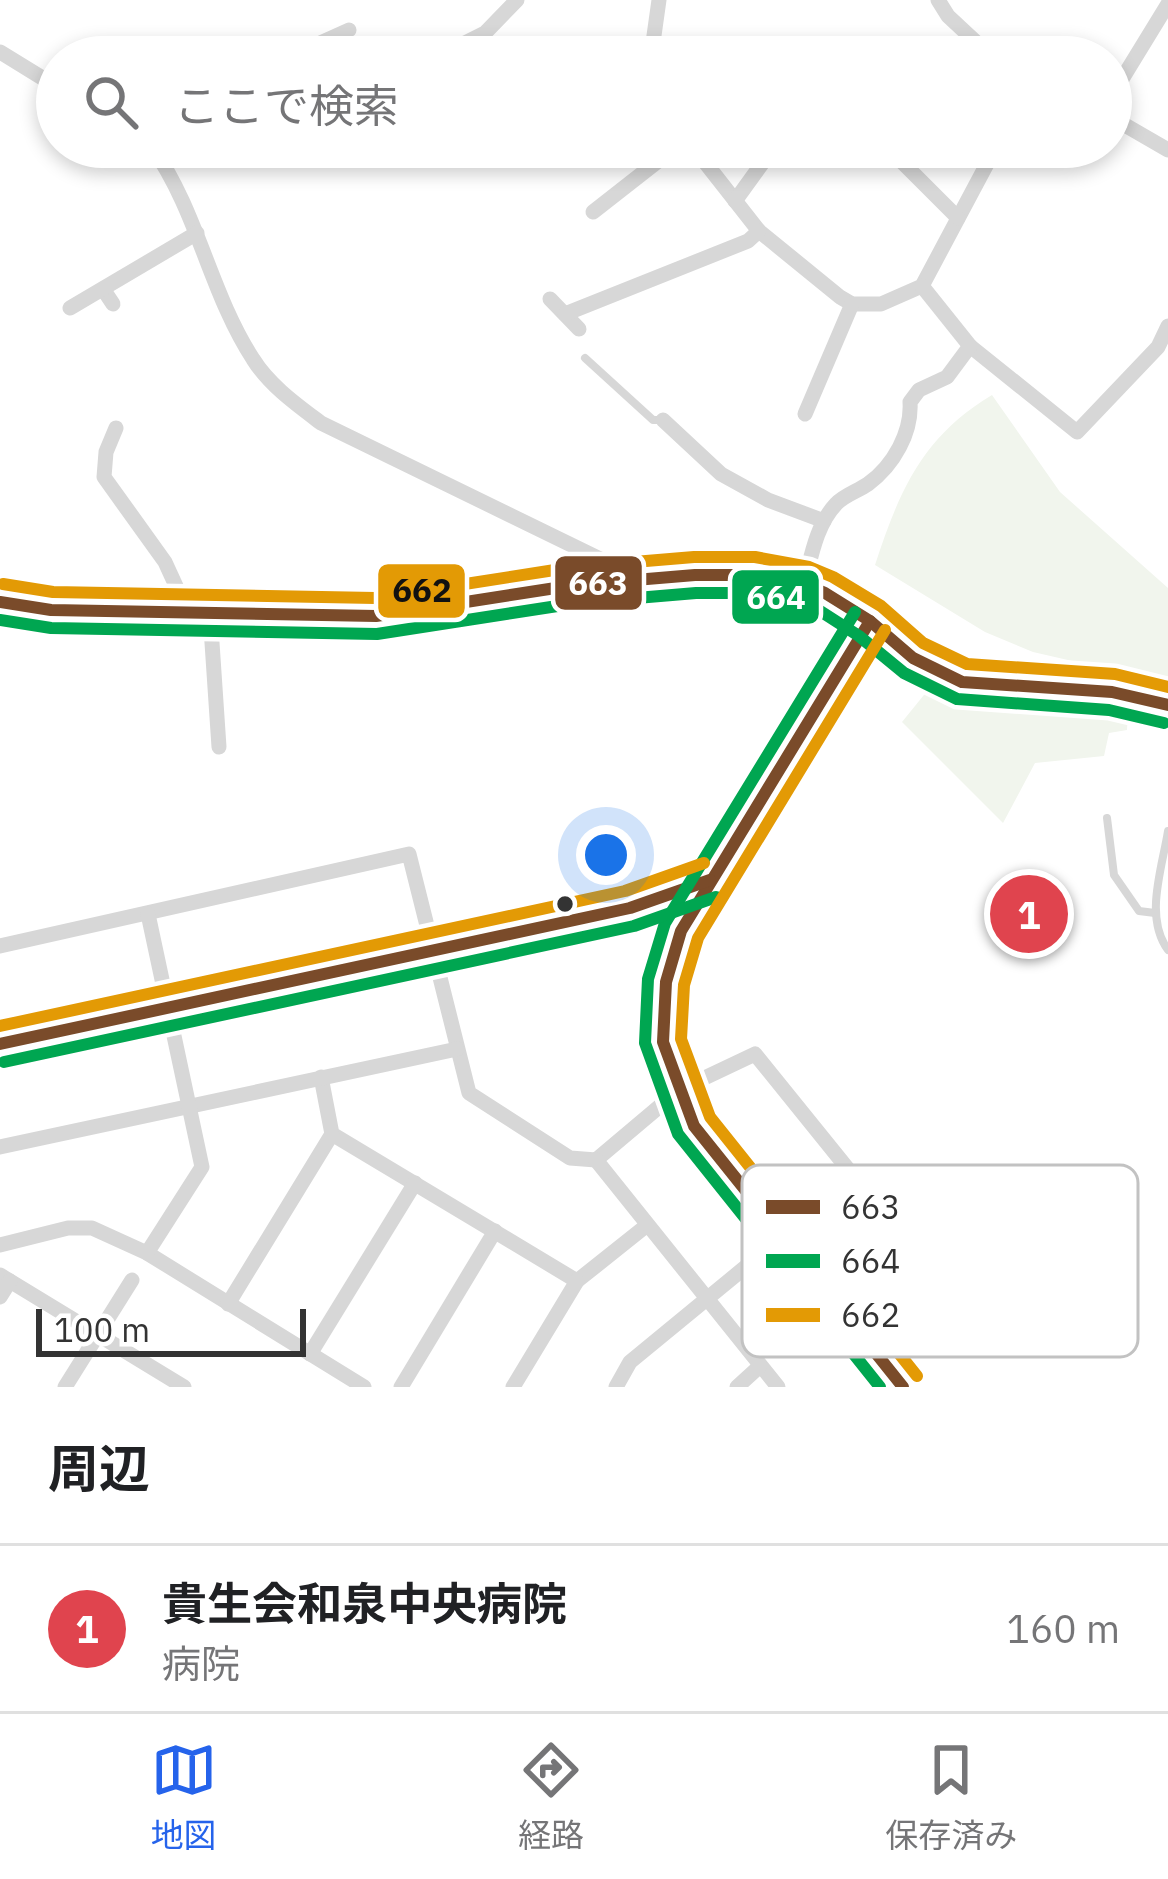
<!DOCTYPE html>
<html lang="ja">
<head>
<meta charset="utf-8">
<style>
	:root { --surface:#fff; --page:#f6f6f6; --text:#202124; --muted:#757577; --line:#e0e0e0; --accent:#2563eb }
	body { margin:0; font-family:"IBM Plex Sans","Noto Sans JP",sans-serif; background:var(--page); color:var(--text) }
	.scale { position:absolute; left:36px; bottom:30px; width:270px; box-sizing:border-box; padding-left:12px; border:6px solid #333; border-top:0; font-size:33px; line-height:42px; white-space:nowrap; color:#333; -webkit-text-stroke:9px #fff; paint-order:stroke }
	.you { position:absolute; left:606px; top:855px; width:42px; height:42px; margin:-30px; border:9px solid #fff; border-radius:50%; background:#1a73e8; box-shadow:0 0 0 18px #1a73e833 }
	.badge { display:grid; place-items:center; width:78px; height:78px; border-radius:50%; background:var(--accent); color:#fff; font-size:39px; font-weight:700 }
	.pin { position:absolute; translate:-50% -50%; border:6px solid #fff; box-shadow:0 3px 12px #0006 }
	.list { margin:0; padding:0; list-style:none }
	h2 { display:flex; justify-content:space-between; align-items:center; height:156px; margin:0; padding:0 48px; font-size:51px }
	h2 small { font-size:39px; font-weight:400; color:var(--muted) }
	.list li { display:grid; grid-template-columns:78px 1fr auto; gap:36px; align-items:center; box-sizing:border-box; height:168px; padding:0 48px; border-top:3px solid var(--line) }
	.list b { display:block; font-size:45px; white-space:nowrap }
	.list p { margin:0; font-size:39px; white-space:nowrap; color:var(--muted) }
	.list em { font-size:39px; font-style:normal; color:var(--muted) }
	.icon { flex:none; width:66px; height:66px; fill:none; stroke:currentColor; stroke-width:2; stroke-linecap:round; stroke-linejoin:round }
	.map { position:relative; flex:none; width:1168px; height:1387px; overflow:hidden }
	.search { position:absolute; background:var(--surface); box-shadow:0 6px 18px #0003; left:36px; right:36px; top:36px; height:132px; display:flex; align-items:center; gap:30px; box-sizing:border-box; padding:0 42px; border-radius:66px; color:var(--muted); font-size:45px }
	.sheet { height:324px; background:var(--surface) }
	nav { display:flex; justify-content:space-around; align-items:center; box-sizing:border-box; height:168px; border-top:3px solid var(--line); background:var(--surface); font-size:33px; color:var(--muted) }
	nav a { display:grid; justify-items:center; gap:6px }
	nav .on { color:var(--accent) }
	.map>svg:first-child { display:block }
	.green { fill:#f1f5ed }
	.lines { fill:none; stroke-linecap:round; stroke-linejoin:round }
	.service { stroke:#d7d7d7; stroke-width:8 }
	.minor { stroke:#d7d7d7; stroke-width:15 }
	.tertiary { stroke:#d7d7d7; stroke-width:18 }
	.secondary { stroke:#d0d0d0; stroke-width:21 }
	.bus-1-casing { stroke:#fff; stroke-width:21 }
	.bus-2-casing { stroke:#fff; stroke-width:21 }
	.bus-3-casing { stroke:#fff; stroke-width:21 }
	.bus-1 { stroke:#7a4b2a; stroke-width:12 }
	.bus-2 { stroke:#00a651; stroke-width:12 }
	.bus-3 { stroke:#e39a05; stroke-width:12 }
	.bus-dot { fill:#333; stroke:#fff; stroke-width:4.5 }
	.key { fill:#fff; stroke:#c2c2c2; stroke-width:3 }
	.key-label { font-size:33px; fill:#333 }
	.line-badge { stroke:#fff; stroke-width:4.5 }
	.badge-label { font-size:33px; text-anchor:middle; font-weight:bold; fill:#fff }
	.pale-badge-label { font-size:33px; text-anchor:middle; font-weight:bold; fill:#111 }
</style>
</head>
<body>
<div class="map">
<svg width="1168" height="1387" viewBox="0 0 1168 1387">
	<rect width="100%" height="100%" fill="#fff"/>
	<g class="green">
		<path d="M992,395L1060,492L1168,588V683L1033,652L985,632L875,565C899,491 923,436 992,395Z"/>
		<path d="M932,685C993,709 1064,697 1128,709L1127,730L1109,733L1104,756L1035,763L1003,823L902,722Z"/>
	</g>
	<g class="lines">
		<g class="service">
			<path d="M911,55L913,57"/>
			<path d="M585,358L653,420H661"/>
			<path d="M1168,724V725"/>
			<path d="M1107,818L1114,875L1139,911L1155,913"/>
			<path d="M1168,831C1162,869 1144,917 1168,950"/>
		</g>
		<g class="minor">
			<path d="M938,0L948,16L992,57"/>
			<path d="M0,52L57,87"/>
			<path d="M289,57L349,30"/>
			<path d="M437,57L485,33L517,0"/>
			<path d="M651,57L659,0"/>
			<path d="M1111,97L1168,4"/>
			<path d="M1111,117L1168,150"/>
			<path d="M152,147C198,212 210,293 253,359C269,385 297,405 321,423L637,577"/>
			<path d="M693,147L759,231L840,297L852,304H881L922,286L996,147"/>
			<path d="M887,147L958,218"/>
			<path d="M363,155L368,147"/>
			<path d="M901,161L916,147"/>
			<path d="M735,201L774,147"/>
			<path d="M593,212L676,147"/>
			<path d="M103,289L113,304"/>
			<path d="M550,299L579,329"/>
			<path d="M70,308L197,233"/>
			<path d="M565,314L748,241L759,231"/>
			<path d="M970,346L1077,432L1158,347L1168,326"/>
			<path d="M805,414L852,304"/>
			<path d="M663,420L721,474L768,500L824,521"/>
			<path d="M116,428L106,452L104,477L165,562L176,586L180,612"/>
			<path d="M804,584C811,558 816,525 836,504C844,495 858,491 868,484C894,465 912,432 910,402L919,390L947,377L970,346L922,286"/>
			<path d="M210,613L219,747"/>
			<path d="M710,880C654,982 648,1018 694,1126L903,1387"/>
			<path d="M0,946L409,854L469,1093L570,1158L596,1160L679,1090L755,1054L877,1205"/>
			<path d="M0,1044L630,908L710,880"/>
			<path d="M321,1077L332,1134L577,1281L646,1226"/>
			<path d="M0,1147L457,1049"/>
			<path d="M596,1160L778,1387"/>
			<path d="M0,1245L68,1228H92L147,1253L364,1387"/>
			<path d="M147,1253L202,1167L148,914"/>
			<path d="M0,1275L184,1387"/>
			<path d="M0,1297L10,1281"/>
			<path d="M228,1304L332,1134"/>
			<path d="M310,1354L415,1183"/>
			<path d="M65,1387L132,1280"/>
			<path d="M401,1387L495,1231"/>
			<path d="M513,1387L577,1281"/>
			<path d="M616,1387L630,1362L855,1177"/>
			<path d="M737,1387L760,1366"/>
		</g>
		<path class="tertiary" d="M710,880L870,621"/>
		<path class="secondary" d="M0,602L51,610L376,616L575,585L695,575H753L804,584L825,593L870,621L913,658L962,682L1112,692L1168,705"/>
		<g class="bus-1-casing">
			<g id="bus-1">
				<path d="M0,602L51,610L376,616L575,585L695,575H753L804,584L825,593L870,621L913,658L962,682L1112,692L1168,705"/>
				<path d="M870,621L681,931L666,982L663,1042L694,1126L903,1387"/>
				<path d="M0,1044L630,908L710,880"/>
			</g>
		</g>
		<g class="bus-2-casing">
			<g id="bus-2">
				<path d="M855,612L665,923L648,979L645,1043L678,1134L880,1387"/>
				<path d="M0,620L51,628L377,634L577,603L696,593H751L799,601L817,609L859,636L904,673L957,699L1109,710L1164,723"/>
				<path d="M4,1062L634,926L716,897"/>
			</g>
		</g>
		<g class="bus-3-casing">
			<g id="bus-3">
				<path d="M3,584L53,592L375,598L574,567L694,557H755L809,567L833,577L881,606L923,643L967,664L1115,674L1168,687"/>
				<path d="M885,630L698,938L684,985L681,1039L710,1117L917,1376"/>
				<path d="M0,1026L625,891L704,863"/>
			</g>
		</g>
		<use href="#bus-1" class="bus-1"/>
		<use href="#bus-2" class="bus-2"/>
		<use href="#bus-3" class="bus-3"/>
	</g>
	<circle class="bus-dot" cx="565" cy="904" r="10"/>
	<rect x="742" y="1165" width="396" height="192" rx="18" class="key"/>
	<rect x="766" y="1200" width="54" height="14" fill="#7a4b2a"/>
	<rect x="766" y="1254" width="54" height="14" fill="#00a651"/>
	<rect x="766" y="1308" width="54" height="14" fill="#e39a05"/>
	<g class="key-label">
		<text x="841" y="1219">663</text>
		<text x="841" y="1273">664</text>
		<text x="841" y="1327">662</text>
	</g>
	<g class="line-badge">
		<rect x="553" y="554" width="91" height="58" rx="12" fill="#7a4b2a"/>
		<rect x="376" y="562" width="91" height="58" rx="12" fill="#e39a05"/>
		<rect x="730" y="568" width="91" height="58" rx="12" fill="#00a651"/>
	</g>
	<g class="badge-label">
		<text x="598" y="595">663</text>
		<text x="776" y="609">664</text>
	</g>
	<g class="pale-badge-label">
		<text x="422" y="602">662</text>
	</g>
</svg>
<div class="scale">100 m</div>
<div class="you"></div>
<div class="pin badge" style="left:1029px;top:914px;background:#e0444e">1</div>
<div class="search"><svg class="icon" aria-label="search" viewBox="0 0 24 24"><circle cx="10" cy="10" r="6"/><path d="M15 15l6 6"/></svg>ここで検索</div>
</div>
<section class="sheet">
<h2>周辺<small></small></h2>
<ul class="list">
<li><span class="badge" style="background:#e0444e">1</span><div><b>貴生会和泉中央病院</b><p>病院</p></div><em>160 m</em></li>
</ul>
</section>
<nav>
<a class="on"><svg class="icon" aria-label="map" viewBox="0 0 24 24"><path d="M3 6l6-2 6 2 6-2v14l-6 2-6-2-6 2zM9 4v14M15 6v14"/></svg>地図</a>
<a><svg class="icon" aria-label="directions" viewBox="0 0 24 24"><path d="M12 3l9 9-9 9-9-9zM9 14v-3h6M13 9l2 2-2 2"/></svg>経路</a>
<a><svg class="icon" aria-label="saved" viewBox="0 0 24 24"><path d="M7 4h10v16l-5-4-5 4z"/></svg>保存済み</a>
</nav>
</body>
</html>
